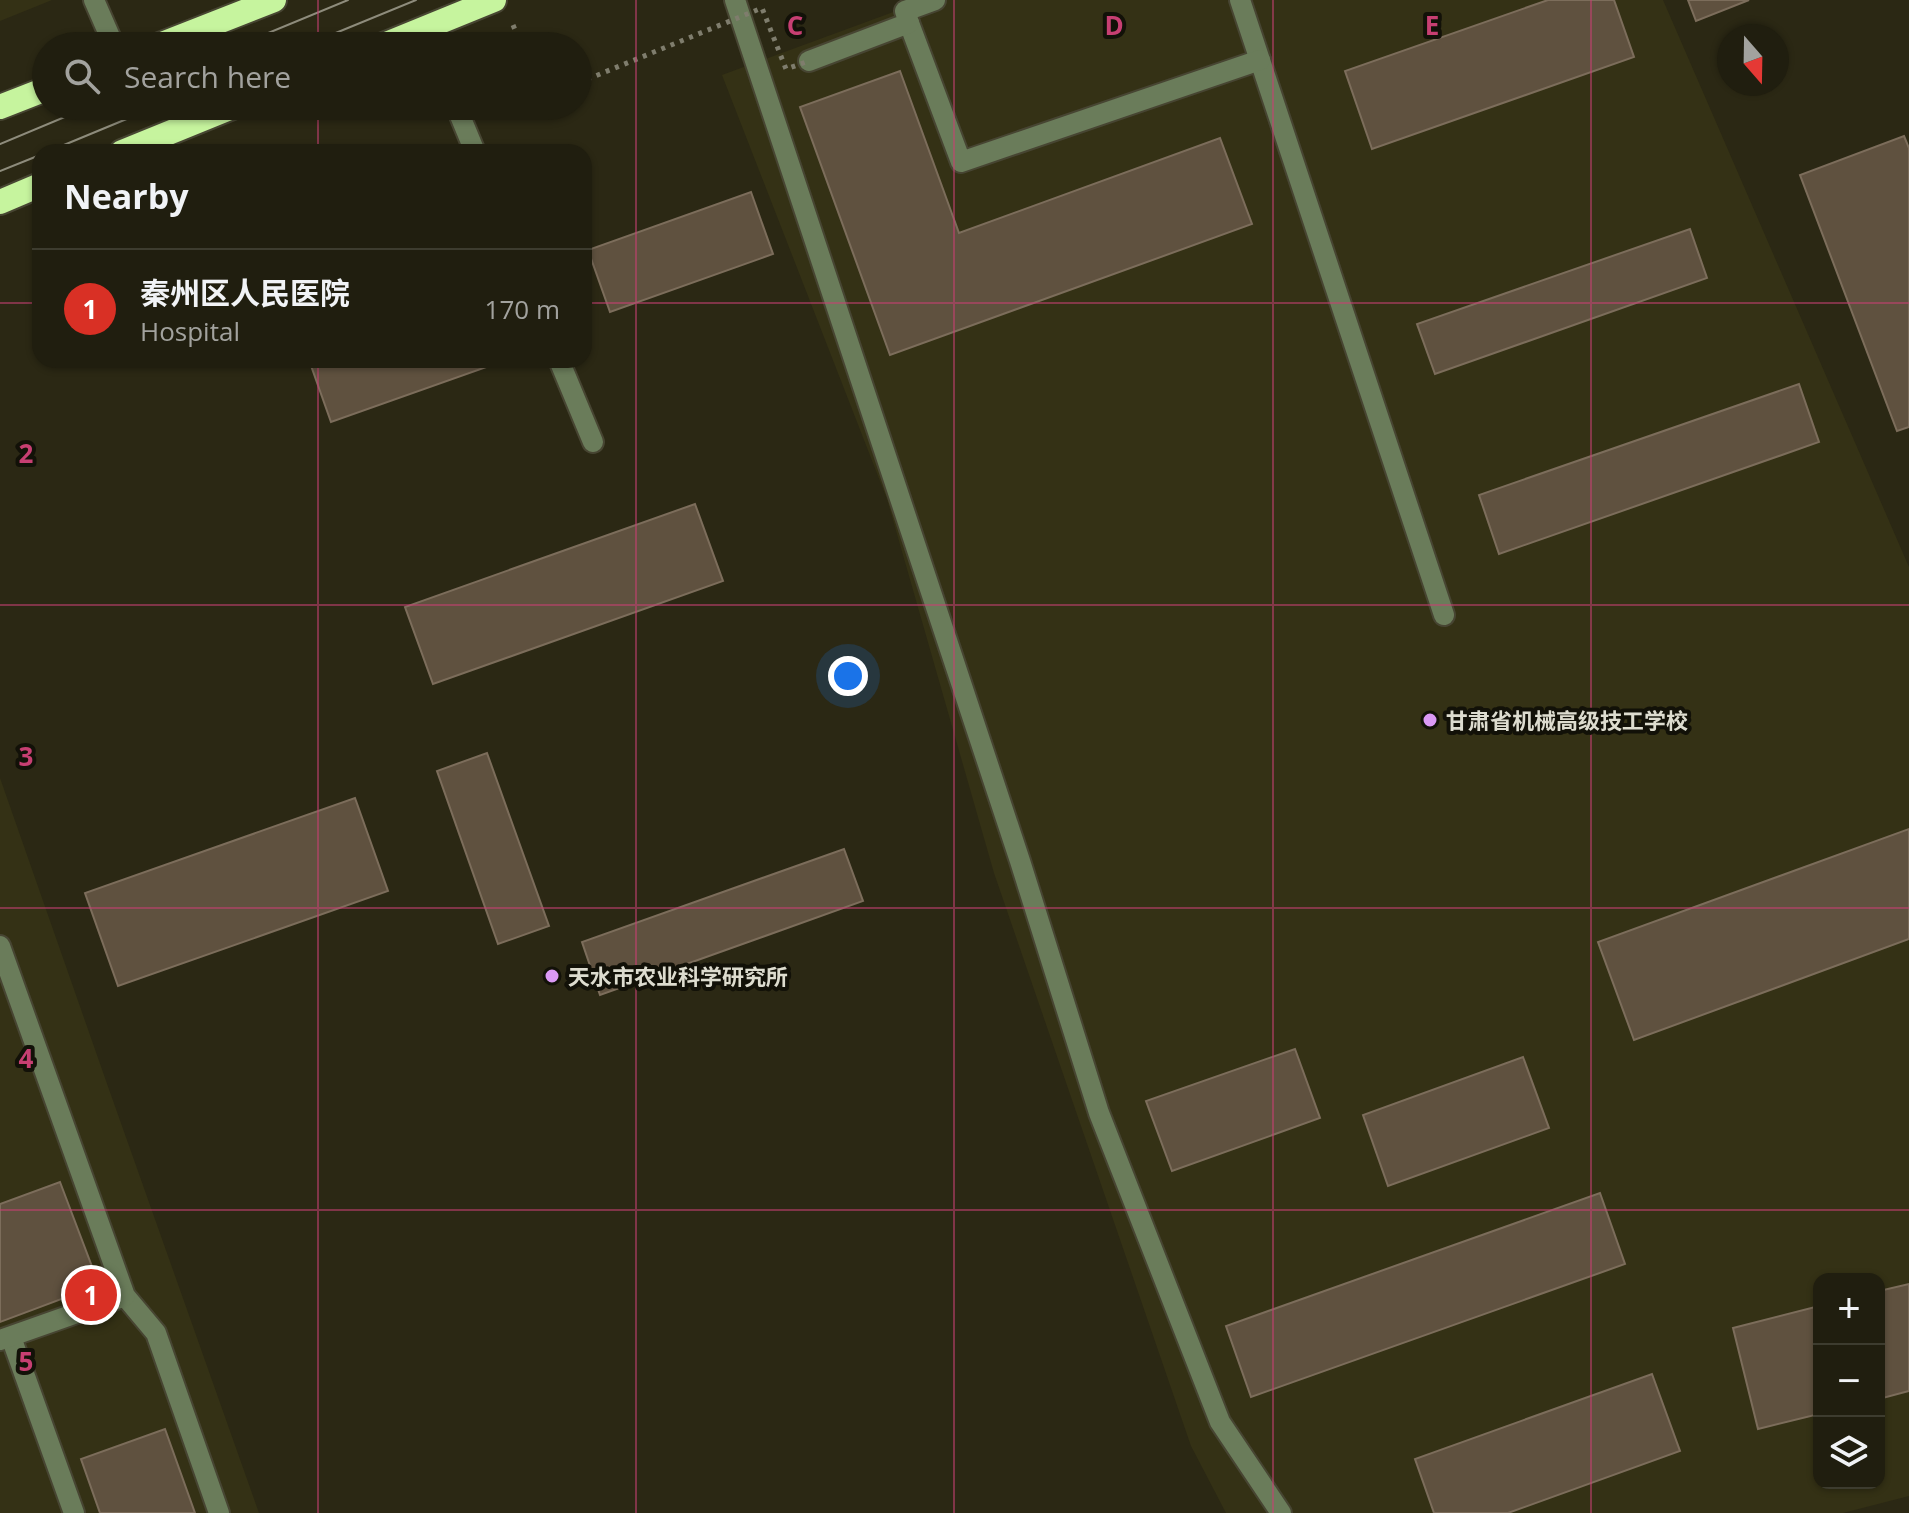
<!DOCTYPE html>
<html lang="en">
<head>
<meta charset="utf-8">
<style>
	:root { --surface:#201e0f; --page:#282718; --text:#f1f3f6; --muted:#a2a29e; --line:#3d3c2f; --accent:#d93025 }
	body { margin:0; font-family:"Open Sans","Noto Sans SC",sans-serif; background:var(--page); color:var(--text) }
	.controls { position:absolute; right:24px; bottom:24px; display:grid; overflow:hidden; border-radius:16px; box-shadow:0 2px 6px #0004 }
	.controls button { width:72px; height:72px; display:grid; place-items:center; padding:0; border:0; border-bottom:2px solid var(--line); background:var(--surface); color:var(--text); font:40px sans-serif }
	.compass { position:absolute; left:1717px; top:24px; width:72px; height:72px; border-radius:50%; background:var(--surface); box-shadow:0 2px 6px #0004; rotate:160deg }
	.you { position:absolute; left:848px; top:676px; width:28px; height:28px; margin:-20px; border:6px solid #fff; border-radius:50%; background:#1a73e8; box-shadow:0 0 0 12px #1a73e833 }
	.badge { display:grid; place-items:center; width:52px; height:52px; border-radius:50%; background:var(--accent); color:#fff; font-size:26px; font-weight:700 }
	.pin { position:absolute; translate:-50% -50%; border:4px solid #fff; box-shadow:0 2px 8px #0006 }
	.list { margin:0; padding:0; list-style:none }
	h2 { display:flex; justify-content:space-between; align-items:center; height:104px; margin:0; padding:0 32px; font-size:34px }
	h2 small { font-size:26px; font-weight:400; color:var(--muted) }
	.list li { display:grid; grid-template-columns:52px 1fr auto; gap:24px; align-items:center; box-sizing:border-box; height:120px; padding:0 32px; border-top:2px solid var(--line) }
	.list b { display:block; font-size:30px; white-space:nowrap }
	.list p { margin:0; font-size:26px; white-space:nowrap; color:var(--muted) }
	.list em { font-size:26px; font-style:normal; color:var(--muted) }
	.icon { flex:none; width:44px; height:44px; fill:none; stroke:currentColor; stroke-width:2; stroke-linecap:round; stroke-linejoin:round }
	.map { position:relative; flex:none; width:1909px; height:1513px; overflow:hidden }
	.search { position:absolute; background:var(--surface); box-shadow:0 2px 6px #0004; left:32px; top:32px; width:560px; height:88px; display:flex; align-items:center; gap:20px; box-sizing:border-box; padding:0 28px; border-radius:44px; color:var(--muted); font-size:30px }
	.panel { position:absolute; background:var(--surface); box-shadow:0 2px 6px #0004; left:32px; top:144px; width:560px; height:224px; border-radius:24px }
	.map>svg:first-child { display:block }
	.built { fill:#343115; fill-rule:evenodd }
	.building { fill:#5f513f; stroke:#7c6d5b; stroke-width:2 }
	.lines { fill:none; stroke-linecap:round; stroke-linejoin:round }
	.minor-casing { stroke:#474532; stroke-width:24 }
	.highway-casing { stroke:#474532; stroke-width:28 }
	.path { stroke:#7f7d6d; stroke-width:5; stroke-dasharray:4 6; stroke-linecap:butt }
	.minor { stroke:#6a7c5a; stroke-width:20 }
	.highway { stroke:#c6f49e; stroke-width:24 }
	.tram { stroke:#8e8c7c; stroke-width:2 }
	.path-bridge { stroke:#7f7d6d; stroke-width:5; stroke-dasharray:4 6; stroke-linecap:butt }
	.grid { fill:none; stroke:#c73f72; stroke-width:2; stroke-opacity:0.55 }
	.poi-dot { fill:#db99f5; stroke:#121108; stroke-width:3 }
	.labels { text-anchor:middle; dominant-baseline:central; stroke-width:8; stroke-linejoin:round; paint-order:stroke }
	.poi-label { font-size:22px; font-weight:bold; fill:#dddccf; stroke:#121108; text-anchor:start }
	.grid-label { font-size:26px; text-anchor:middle; font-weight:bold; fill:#c73f72; stroke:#121108; stroke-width:8; stroke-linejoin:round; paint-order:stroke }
</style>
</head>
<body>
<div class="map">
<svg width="1909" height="1513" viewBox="0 0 1909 1513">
	<rect width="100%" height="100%" fill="#2b2814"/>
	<g class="built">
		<path d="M0,0H52L0,21Z"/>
		<path d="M926,0H1663L1909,567V1496L1843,1513H1226L1191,1446L994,873L887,499L722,75ZM1819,1279H1879V1483H1819Z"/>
		<path d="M0,778L105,1078L259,1513H0Z"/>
	</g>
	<g class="building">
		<path d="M1548,0H1614L1634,57L1372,149L1345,71Z"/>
		<path d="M1688,0H1749L1696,21Z"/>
		<path d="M900,71L959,233L1220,138L1252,224L890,355L800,107Z"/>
		<path d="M1904,136L1909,148V427L1897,431L1800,175Z"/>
		<path d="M751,192L773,254L610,312L588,250Z"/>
		<path d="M1690,229L1707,278L1435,374L1417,324Z"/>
		<path d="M309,360H493L495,364L331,422Z"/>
		<path d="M1799,384L1819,442L1499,554L1479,495Z"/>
		<path d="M695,504L723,581L433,684L405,607Z"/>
		<path d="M487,753L549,926L498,944L437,771Z"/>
		<path d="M355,798L388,891L118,986L85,893Z"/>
		<path d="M1909,829V939L1634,1040L1598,942Z"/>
		<path d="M844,849L863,901L600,995L582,942Z"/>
		<path d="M1295,1049L1320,1118L1172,1171L1146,1101Z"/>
		<path d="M1523,1057L1549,1128L1388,1186L1363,1115Z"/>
		<path d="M60,1182L99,1285L0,1322V1204Z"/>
		<path d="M1600,1193L1625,1264L1251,1397L1226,1326Z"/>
		<path d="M1909,1284V1391L1879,1399V1291Z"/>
		<path d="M1819,1306V1414L1758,1429L1733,1328Z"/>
		<path d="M1652,1374L1680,1451L1508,1513H1434L1415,1459Z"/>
		<path d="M165,1429L195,1513H100L81,1459Z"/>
	</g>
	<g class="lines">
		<g class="minor-casing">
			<g id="minor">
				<path d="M94,0L114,46"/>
				<path d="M735,0L1020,861L1099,1113L1220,1422L1281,1513"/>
				<path d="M1240,0L1444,615"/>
				<path d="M909,23L961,162L1260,60"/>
				<path d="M424,28L432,46"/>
				<path d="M809,61L909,23L905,11L935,0"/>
				<path d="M456,106L475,152"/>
				<path d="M559,360L593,442"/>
				<path d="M0,946L125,1296L156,1333L219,1513"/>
				<path d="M11,1337L74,1513"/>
				<path d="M0,1340L125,1296"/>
			</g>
		</g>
		<g class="highway-casing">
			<g id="highway">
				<path d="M157,46L274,0"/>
				<path d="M381,46L494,0"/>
				<path d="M0,107L46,89"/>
				<path d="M122,152L235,106"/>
				<path d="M0,202L40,185"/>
			</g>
		</g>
		<path class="path" d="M513,25L522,46"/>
		<use href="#minor" class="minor"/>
		<use href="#highway" class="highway"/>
		<g class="tram">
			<path d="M237,46L348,0"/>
			<path d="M304,46L416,0"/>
			<path d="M0,144L91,106"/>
			<path d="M47,152L158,106"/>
			<path d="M0,171L40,155"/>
		</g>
		<path class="path-bridge" d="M578,83L762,8L786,69L809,61"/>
	</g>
	<path class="grid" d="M318,0V46M636,0V1513M954,0V1513M1273,0V1513M1591,0V1513M318,106V152M0,303H40M584,303H1909M318,360V1513M0,605H1909M0,908H1909M0,1210H1909"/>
	<g class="poi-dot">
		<circle cx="1430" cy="720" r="8"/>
		<circle cx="552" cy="976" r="8"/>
	</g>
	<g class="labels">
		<g class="poi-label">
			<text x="1446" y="720">甘肃省机械高级技工学校</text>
			<text x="568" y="976">天水市农业科学研究所</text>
		</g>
	</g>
	<g class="grid-label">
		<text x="795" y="35">C</text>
		<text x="1114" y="35">D</text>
		<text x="1432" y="35">E</text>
		<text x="26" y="463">2</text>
		<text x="26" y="766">3</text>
		<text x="26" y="1068">4</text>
		<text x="26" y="1371">5</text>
	</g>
</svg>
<div class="controls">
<button>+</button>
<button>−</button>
<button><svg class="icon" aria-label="layers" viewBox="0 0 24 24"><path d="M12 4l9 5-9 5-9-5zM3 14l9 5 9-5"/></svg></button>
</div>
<svg class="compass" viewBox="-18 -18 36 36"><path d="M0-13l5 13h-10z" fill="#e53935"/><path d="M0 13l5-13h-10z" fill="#a2a29e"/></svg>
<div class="you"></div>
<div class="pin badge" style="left:91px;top:1295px">1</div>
<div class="search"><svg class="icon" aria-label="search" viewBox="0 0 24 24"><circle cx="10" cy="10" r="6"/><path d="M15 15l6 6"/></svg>Search here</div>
<section class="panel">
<h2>Nearby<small></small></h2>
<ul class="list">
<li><span class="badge">1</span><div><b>秦州区人民医院</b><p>Hospital</p></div><em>170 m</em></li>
</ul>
</section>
</div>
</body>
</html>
